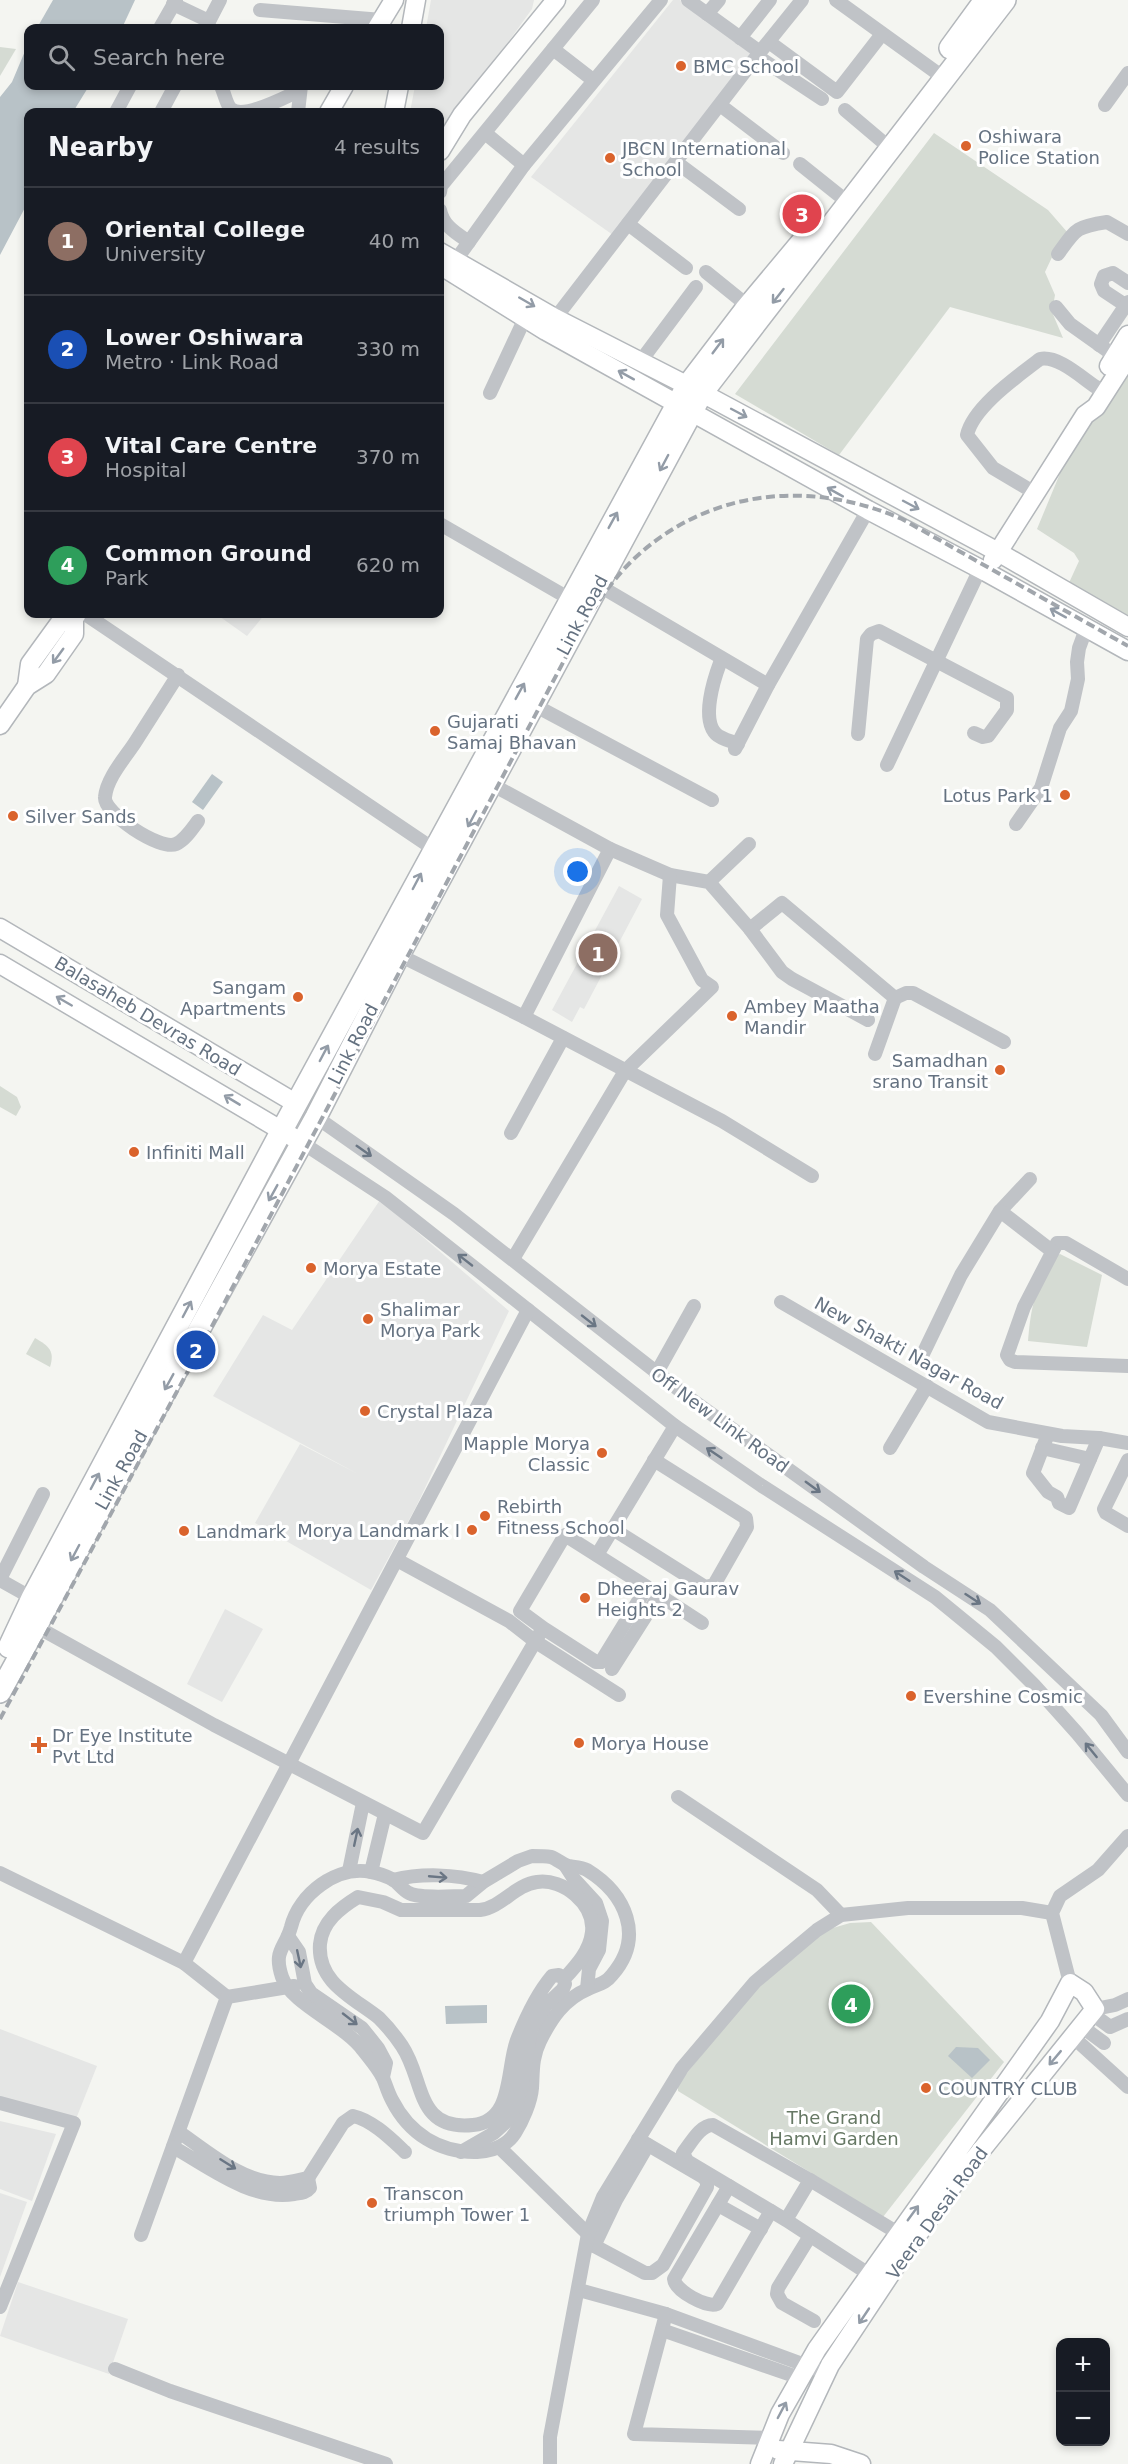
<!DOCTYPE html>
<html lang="en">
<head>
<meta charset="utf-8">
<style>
	:root { --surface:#171b24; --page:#242831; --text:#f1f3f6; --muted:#9ea1a6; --line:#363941; --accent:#da632c }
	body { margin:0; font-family:"DejaVu Sans",sans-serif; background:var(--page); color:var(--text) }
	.controls { position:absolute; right:18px; bottom:18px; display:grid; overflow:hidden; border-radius:12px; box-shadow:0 3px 9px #0003 }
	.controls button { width:54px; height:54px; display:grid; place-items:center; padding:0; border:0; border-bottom:2px solid var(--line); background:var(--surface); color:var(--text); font:30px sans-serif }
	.you { position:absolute; left:578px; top:872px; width:21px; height:21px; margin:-15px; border:4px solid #fff; border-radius:50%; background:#1a73e8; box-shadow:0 0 0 9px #1a73e833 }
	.badge { display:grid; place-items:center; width:39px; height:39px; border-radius:50%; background:var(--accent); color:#fff; font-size:20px; font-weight:700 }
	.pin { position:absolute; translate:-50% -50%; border:3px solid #fff; box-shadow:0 2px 6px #0006 }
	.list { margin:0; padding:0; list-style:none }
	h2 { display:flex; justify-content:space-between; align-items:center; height:78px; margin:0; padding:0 24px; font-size:26px }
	h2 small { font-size:20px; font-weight:400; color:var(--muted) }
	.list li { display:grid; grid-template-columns:39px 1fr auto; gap:18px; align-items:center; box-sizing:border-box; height:108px; padding:0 24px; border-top:2px solid var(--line) }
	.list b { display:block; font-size:22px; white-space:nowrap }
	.list p { margin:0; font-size:20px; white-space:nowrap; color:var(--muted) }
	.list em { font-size:20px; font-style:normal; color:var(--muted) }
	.icon { flex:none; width:33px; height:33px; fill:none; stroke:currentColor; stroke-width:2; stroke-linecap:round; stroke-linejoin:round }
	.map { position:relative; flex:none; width:1128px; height:2464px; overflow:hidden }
	.search { position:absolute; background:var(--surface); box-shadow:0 3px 9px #0003; left:24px; top:24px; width:420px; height:66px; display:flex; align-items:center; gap:15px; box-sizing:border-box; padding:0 21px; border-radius:12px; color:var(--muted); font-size:22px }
	.panel { position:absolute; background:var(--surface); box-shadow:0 3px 9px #0003; left:24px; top:108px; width:420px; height:510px; border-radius:12px }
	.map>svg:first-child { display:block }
	.built { fill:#e5e6e5 }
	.green { fill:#d5dbd3 }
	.water { fill:#b8c2c7 }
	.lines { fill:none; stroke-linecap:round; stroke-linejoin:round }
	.secondary-casing { stroke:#b3b7bb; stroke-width:21 }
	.primary-casing { stroke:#b3b7bb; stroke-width:24 }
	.street { stroke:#c0c3c7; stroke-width:14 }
	.secondary { stroke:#fff; stroke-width:18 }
	.primary { stroke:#fff; stroke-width:21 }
	.rail { stroke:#a1a6ac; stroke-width:4; stroke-dasharray:9 4.5; stroke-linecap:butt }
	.oneway { stroke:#939ca7 }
	.oneway2 { stroke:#6a7684 }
	.poi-dot { fill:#da632c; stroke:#fff; stroke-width:2 }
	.labels { text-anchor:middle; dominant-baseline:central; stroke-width:6; stroke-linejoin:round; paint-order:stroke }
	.poi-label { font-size:18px; fill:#657281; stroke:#fff; text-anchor:start }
	.street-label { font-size:18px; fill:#657281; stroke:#fff }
	.park-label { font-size:18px; fill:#667864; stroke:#fff }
</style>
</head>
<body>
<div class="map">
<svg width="1128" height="2464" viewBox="0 0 1128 2464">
	<rect width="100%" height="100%" fill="#f4f5f1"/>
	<g class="built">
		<path d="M431,0H534L532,9L440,136V112H410L415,86H440V28H426Z"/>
		<path d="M673,0H680L751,54L613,235L531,177Z"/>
		<path d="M216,614H265L247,636Z"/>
		<path d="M619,886L642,899L584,1009L580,1007L572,1022L552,1010Z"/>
		<path d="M380,1200L509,1311L416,1507L371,1590L255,1523L300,1444L358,1474L213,1396L263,1315L292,1330Z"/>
		<path d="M225,1609L263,1629L222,1702L187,1684Z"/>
		<path d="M0,2029L97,2066L76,2119L0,2099Z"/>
		<path d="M0,2121L56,2134L32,2201L0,2189Z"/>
		<path d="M0,2193L27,2202L0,2277Z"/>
		<path d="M18,2282L128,2319L109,2374L0,2336Z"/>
	</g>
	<g class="green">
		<path d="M0,47L16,49L0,76Z"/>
		<path d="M934,133L1048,210L1068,233L1054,253L1045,272L1055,295L1052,312L1063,338L950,307L839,455L735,394Z"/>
		<path d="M1128,358V619L1068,585L1079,561L1074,553L1037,529L1078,430Z"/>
		<path d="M0,1086L17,1097L21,1107L16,1116L0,1107Z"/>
		<path d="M1060,1254L1102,1275L1087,1347L1028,1341C1031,1303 1036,1288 1056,1256Z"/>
		<path d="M35,1338C49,1346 55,1351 50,1367L26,1354Z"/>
		<path d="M871,1922L1004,2062L883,2217L678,2091V2084L757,1986L819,1932L850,1923Z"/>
	</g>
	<g class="water">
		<path d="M53,0H135L122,28H37Z"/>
		<path d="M28,44V86H89L73,112H28V202L0,255V97L12,82Z"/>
		<path d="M212,774L223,782L203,810L192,802Z"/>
		<path d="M487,2005V2023L446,2024L445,2006Z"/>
		<path d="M956,2047L978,2048L990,2060L972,2078L948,2056Z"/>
	</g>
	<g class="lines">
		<g class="secondary-casing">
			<g id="secondary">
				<path d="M377,28L394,0"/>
				<path d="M411,28L416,0"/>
				<path d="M329,112L344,86"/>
				<path d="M394,112L399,86"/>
				<path d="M440,151L462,115L556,0"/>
				<path d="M440,252L555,318L702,393L998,552L1128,627"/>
				<path d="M440,265L546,331L868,510L986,572L1128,651"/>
				<path d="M1109,366L1128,335"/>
				<path d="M993,560L1085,415L1096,407L1128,357"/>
				<path d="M27,686L30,664L59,624L74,618L77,614"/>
				<path d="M0,725L27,686L46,674L74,634V618"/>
				<path d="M0,928L297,1104"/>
				<path d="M0,964L301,1142"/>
				<path d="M778,2450L831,2454L861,2464"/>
				<path d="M760,2464L780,2414L817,2349L1050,2021L1070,1983L1084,1992L1095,2009L950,2189L899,2261L830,2365L783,2464"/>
			</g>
		</g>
		<g class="primary-casing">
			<g id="primary">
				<path d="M950,48L985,0"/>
				<path d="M9,1647L32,1598L282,1130L687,386L745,310L806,237"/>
				<path d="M0,1692L316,1117L399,955L702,393L1005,0"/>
			</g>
		</g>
		<g class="street">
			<path d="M688,0L760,52"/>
			<path d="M836,0L944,78"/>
			<path d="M173,4L209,21"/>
			<path d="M260,10L382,20"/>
			<path d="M707,14L719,0"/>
			<path d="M206,27L220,0"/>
			<path d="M160,28L176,0"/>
			<path d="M740,38L770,0"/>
			<path d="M769,42L837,92L882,34"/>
			<path d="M553,49L593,80"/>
			<path d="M757,56L822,99"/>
			<path d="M221,86C224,92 226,103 230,108C242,121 285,97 299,91"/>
			<path d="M720,105L783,153"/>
			<path d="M1105,105L1128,73"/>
			<path d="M845,110L884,143"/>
			<path d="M116,112L130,86"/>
			<path d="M161,112L175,86"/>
			<path d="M298,112L301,86"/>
			<path d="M485,133L524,165"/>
			<path d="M676,162L739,209"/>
			<path d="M800,164L840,196"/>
			<path d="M440,192L441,186L593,0"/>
			<path d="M440,210C443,226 456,233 469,242"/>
			<path d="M628,224L686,268"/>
			<path d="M1058,254C1076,229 1075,227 1107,222L1128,234"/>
			<path d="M451,267L524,165L661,0"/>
			<path d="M706,272L748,306"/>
			<path d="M1128,283L1113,273L1104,276L1101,284L1104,291L1128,307"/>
			<path d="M1056,307L1070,324L1115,356"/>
			<path d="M550,325L760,52L802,0"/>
			<path d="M1099,345L1128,302"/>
			<path d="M640,362L696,287"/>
			<path d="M490,393L525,318"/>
			<path d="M1035,493L993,468L967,435C973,407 1018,376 1040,359C1058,355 1082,378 1096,387"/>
			<path d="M440,524L570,599"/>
			<path d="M598,585L768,685"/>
			<path d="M85,614L441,854"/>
			<path d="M720,663C714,679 701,719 716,734C721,739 731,741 738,744"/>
			<path d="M178,675C164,697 150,719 136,741C126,757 107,777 105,797C103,813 160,851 176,844C185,840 192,829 198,821"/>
			<path d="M534,705L712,800"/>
			<path d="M858,734L867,639L871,634L879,631L1007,698V710L988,736L983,737L974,733"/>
			<path d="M735,749L768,685L868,510"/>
			<path d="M887,765L980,569"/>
			<path d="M1016,824L1041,788L1060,728L1071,711L1078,679L1077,662L1079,648L1086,629"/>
			<path d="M610,849L670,875L709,882L750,929L782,903L895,998L906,993H913L1004,1042"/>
			<path d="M709,882L749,844"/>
			<path d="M750,929L782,972L792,979L868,1020"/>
			<path d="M399,955L524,1017L610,849L491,784"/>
			<path d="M524,1017L722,1121L812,1176"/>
			<path d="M875,1054L895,998"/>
			<path d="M316,1117L454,1214L692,1400L924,1567L990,1610L1101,1715L1128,1752"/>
			<path d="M511,1133L563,1038"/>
			<path d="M301,1142L385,1197L675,1426L762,1486L935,1597L996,1647L1034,1685L1077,1733L1128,1795"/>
			<path d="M1000,1211L1030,1179"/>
			<path d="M513,1259L625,1071L712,987L702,980L667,915L670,875"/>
			<path d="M1128,1279L1066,1243H1057L1024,1307L1007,1355L1010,1360L1015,1362L1128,1366"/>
			<path d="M781,1302L988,1422L1062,1436L1099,1438L1128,1443"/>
			<path d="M922,1356L961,1275L1000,1211L1052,1251"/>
			<path d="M656,1374L694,1306"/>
			<path d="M1048,1434L1033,1473L1048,1492L1057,1497L1059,1503L1069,1508L1099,1438"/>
			<path d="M890,1448L927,1386"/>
			<path d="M1042,1448L1090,1459"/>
			<path d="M1128,1460L1104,1509L1106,1513L1128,1526"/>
			<path d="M613,1529L705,1587L714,1585L747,1527L746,1518L654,1460"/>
			<path d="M597,1555L675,1426"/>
			<path d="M397,1560L509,1621L536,1642L619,1695"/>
			<path d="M0,1579L43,1494"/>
			<path d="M0,1580L32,1598"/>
			<path d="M30,1623L214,1725L423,1833L543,1628L520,1611L565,1535L647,1587L601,1662H596L543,1628"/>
			<path d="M612,1669L659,1595L702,1623"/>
			<path d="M678,1797L817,1890L841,1915"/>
			<path d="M532,1856C538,1856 545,1856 551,1857C557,1859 562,1864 568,1866C575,1867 582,1867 587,1870C626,1894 645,1937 612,1975C605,1984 598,1984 588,1989C564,1999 551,2019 540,2041C532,2057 533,2071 532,2088C531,2102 522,2122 515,2133C506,2147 492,2151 477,2152C440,2153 409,2134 392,2100C388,2093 386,2085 383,2078C378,2068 370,2059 363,2050C344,2024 291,2004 282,1977C273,1950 285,1949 291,1927C299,1894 337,1865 371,1872C378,1873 388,1877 394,1880C399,1884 403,1890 409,1893C420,1899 452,1896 466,1896L483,1882L518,1861Z"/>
			<path d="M565,1865L574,1879L596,1903L602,1921L599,1950L589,1969L587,1989"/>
			<path d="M349,1871L363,1803"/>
			<path d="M371,1872L385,1814"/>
			<path d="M0,1873L184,1963L227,1997L141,2235"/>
			<path d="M393,1880C421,1873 455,1874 483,1882"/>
			<path d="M288,1936L299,1952L305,1984L311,1993L362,2028L378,2048L386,2063L383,2077"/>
			<path d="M184,1963L528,1310"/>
			<path d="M1070,1983L1052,1913L1060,1896L1098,1870L1128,1836"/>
			<path d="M227,1997L294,1986"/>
			<path d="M1095,2009L1115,2005L1128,1999"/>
			<path d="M1091,2013L1110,2027L1128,2019"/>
			<path d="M1081,2026L1104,2043"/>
			<path d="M1073,2037L1128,2087"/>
			<path d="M0,2103L74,2123L0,2307"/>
			<path d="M173,2147C209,2167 251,2201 294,2194C301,2193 306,2193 310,2188L308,2178C299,2180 289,2183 280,2183C243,2183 208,2152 179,2132"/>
			<path d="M500,2148L588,2234"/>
			<path d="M461,2152L494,2133L509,2119L516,2106L522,2084L531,2029L546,2005L563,1989L565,1984L564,1979L559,1975L552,1976C536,1995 526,2017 517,2040C506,2069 514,2121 473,2125C415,2131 425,2080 402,2046C396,2037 387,2026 379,2018C354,1998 317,1983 320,1944C322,1922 340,1908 358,1897L383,1902L401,1910H480C502,1907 515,1885 537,1882C563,1878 595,1904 592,1932C590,1951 576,1966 564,1979"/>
			<path d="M308,2178L343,2123L353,2116C372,2120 391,2139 405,2152"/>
			<path d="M810,2180L898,2233"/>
			<path d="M729,2186L674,2279C675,2291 707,2308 717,2304L771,2211"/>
			<path d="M718,2205L761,2229"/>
			<path d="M786,2220L810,2180L713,2125C700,2125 691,2143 683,2153L687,2161L786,2220L878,2280"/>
			<path d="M810,2236L778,2288L777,2294L782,2303L814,2321"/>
			<path d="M587,2242L645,2273H652L663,2265L707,2187V2181L703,2177L638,2139"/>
			<path d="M594,2246L616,2200L648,2145"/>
			<path d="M579,2290L666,2314L816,2369"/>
			<path d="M666,2314L634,2434L769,2438"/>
			<path d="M662,2330L800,2378"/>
			<path d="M115,2369L170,2391L386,2464"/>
			<path d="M550,2464V2437L588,2234L603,2197L682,2068L755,1982L817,1930L841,1915L908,1908H1022L1052,1913"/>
		</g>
		<use href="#secondary" class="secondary"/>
		<use href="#primary" class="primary"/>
		<path class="rail" d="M0,1719L201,1347L576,638C593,609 611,580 636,557C711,488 812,480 902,519L1128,646"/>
	</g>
	<defs><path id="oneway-shaft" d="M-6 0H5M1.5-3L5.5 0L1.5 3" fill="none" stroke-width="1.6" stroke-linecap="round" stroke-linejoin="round" transform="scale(1.5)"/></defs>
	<g class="oneway">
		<use href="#oneway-shaft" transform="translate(778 296) rotate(128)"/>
		<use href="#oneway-shaft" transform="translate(527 302) rotate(30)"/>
		<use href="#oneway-shaft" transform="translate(718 346) rotate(-53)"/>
		<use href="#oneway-shaft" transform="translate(626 375) rotate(-151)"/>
		<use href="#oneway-shaft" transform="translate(739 413) rotate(28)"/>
		<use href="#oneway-shaft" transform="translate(664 463) rotate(118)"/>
		<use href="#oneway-shaft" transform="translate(835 492) rotate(-151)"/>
		<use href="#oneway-shaft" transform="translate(911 505) rotate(28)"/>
		<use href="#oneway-shaft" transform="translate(613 520) rotate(-61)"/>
		<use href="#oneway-shaft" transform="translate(1058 613) rotate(-151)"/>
		<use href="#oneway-shaft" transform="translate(58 656) rotate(126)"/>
		<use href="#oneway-shaft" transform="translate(520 691) rotate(-61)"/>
		<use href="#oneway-shaft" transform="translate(472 819) rotate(118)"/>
		<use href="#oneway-shaft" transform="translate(417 881) rotate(-62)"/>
		<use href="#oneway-shaft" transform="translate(64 1001) rotate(-150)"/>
		<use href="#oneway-shaft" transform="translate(324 1053) rotate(-62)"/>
		<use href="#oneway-shaft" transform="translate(232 1100) rotate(-149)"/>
		<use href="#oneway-shaft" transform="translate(273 1193) rotate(119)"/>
		<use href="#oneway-shaft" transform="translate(187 1309) rotate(-62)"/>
		<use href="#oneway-shaft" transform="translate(169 1382) rotate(119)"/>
		<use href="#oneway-shaft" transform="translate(95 1481) rotate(-62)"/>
		<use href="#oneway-shaft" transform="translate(75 1553) rotate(118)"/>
		<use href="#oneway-shaft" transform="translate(1055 2058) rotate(130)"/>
		<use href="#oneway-shaft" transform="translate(913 2213) rotate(-54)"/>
		<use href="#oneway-shaft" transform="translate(864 2316) rotate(124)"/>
		<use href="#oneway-shaft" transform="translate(782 2410) rotate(-62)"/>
	</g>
	<g class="oneway2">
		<use href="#oneway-shaft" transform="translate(364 1151) rotate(35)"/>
		<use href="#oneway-shaft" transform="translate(465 1260) rotate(-142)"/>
		<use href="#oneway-shaft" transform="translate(589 1321) rotate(38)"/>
		<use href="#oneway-shaft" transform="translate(714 1453) rotate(-146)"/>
		<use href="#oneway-shaft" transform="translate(813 1487) rotate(36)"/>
		<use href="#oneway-shaft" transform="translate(902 1576) rotate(-147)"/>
		<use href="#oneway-shaft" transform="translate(973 1599) rotate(33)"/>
		<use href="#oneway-shaft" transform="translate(1091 1750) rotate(-129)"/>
		<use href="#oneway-shaft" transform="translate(356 1837) rotate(-78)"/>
		<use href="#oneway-shaft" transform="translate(438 1877) rotate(5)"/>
		<use href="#oneway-shaft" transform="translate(299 1959) rotate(78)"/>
		<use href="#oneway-shaft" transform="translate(350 2019) rotate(38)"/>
		<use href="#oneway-shaft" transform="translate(228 2164) rotate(32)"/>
	</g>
	<g class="poi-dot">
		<circle cx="681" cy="66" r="6"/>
		<circle cx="966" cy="146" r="6"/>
		<circle cx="610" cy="158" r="6"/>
		<circle cx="435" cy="731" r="6"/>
		<circle cx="1065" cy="795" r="6"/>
		<circle cx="13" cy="816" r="6"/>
		<circle cx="298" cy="997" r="6"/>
		<circle cx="732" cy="1016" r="6"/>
		<circle cx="1000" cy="1070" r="6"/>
		<circle cx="134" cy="1152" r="6"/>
		<circle cx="311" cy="1268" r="6"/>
		<circle cx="368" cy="1319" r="6"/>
		<circle cx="365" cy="1411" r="6"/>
		<circle cx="602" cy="1453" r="6"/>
		<circle cx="485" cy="1516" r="6"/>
		<circle cx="472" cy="1530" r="6"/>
		<circle cx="184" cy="1531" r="6"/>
		<circle cx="585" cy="1598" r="6"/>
		<circle cx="911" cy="1696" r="6"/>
		<circle cx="579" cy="1743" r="6"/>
		<path d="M36 1736h6v6h6v6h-6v6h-6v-6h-6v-6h6z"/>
		<circle cx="926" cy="2088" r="6"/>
		<circle cx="372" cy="2203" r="6"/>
	</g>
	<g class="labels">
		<g class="poi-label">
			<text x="693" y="66">BMC School</text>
			<text x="978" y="136">Oshiwara<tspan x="978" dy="21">Police Station</tspan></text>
			<text x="622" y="148">JBCN International<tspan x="622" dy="21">School</tspan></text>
			<text x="447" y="721">Gujarati<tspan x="447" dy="21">Samaj Bhavan</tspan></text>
			<text x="1053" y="795" text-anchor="end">Lotus Park 1</text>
			<text x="25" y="816">Silver Sands</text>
			<text x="286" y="987" text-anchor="end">Sangam<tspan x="286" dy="21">Apartments</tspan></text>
			<text x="744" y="1006">Ambey Maatha<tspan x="744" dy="21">Mandir</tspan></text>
			<text x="988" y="1060" text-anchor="end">Samadhan<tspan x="988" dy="21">srano Transit</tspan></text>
			<text x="146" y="1152">Infiniti Mall</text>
			<text x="323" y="1268">Morya Estate</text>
			<text x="380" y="1309">Shalimar<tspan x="380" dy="21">Morya Park</tspan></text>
			<text x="377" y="1411">Crystal Plaza</text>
			<text x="590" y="1443" text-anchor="end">Mapple Morya<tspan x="590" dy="21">Classic</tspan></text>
			<text x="497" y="1506">Rebirth<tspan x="497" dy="21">Fitness School</tspan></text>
			<text x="460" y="1530" text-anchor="end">Morya Landmark I</text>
			<text x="196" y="1531">Landmark</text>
			<text x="597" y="1588">Dheeraj Gaurav<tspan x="597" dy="21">Heights 2</tspan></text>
			<text x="923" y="1696">Evershine Cosmic</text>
			<text x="52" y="1735">Dr Eye Institute<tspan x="52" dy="21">Pvt Ltd</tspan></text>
			<text x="591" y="1743">Morya House</text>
			<text x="938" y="2088">COUNTRY CLUB</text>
			<text x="384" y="2193">Transcon<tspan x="384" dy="21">triumph Tower 1</tspan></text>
		</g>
		<g class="street-label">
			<text transform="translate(582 615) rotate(-62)">Link Road</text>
			<text transform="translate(148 1016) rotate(31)">Balasaheb Devras Road</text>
			<text transform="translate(353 1044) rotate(-63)">Link Road</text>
			<text transform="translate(909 1353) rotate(29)">New Shakti Nagar Road</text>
			<text transform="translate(720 1420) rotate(36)">Off New Link Road</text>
			<text transform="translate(121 1470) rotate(-61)">Link Road</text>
			<text transform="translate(937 2213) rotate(-54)">Veera Desai Road</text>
		</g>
		<g class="park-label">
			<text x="834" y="2117">The Grand<tspan x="834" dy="21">Hamvi Garden</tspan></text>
		</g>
	</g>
</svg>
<div class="controls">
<button>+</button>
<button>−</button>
</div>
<div class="you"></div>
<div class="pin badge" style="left:598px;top:953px;background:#8d6e63">1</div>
<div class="pin badge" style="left:196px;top:1350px;background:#1a4fb4">2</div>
<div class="pin badge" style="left:802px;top:214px;background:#e0444e">3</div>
<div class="pin badge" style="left:851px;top:2004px;background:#2e9e5b">4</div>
<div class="search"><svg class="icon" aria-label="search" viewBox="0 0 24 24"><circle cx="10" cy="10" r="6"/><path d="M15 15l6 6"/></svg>Search here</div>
<section class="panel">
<h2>Nearby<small>4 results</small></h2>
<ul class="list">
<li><span class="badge" style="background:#8d6e63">1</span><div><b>Oriental College</b><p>University</p></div><em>40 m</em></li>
<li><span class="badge" style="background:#1a4fb4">2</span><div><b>Lower Oshiwara</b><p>Metro · Link Road</p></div><em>330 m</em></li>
<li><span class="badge" style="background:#e0444e">3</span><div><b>Vital Care Centre</b><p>Hospital</p></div><em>370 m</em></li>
<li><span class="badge" style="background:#2e9e5b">4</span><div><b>Common Ground</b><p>Park</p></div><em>620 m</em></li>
</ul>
</section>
</div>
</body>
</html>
